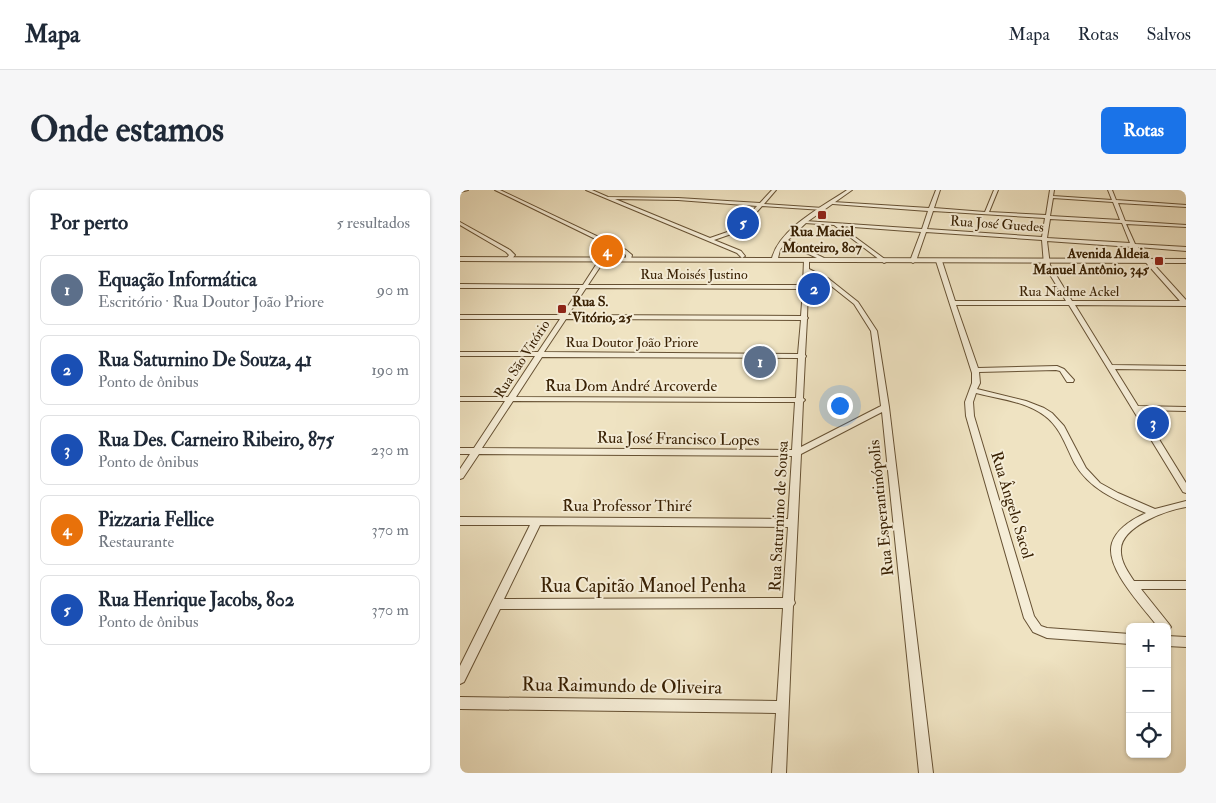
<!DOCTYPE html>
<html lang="pt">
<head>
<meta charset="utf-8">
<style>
	:root { --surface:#fff; --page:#f6f6f7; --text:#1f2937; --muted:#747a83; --line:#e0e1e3; --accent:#1a73e8 }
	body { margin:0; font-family:"IM FELL Double Pica",serif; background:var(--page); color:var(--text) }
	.controls { position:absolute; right:15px; bottom:15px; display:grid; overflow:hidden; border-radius:8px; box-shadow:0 1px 4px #0004 }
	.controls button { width:45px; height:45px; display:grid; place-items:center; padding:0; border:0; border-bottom:1px solid var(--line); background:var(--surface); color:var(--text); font:25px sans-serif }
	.you { position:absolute; left:379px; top:215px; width:18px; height:18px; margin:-12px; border:4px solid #fff; border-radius:50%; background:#1a73e8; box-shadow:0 0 0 8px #1a73e833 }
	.badge { display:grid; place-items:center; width:32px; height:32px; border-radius:50%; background:var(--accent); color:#fff; font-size:16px; font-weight:700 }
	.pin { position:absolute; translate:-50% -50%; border:2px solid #fff; box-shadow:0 1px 5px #0006 }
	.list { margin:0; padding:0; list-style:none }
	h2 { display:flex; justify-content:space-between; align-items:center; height:65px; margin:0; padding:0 20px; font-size:21px }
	h2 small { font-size:16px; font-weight:400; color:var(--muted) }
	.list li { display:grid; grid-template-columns:32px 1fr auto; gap:15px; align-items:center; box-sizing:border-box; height:70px; margin:0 10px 10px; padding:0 10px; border:1px solid var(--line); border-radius:8px }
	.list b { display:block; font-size:19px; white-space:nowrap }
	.list p { margin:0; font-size:16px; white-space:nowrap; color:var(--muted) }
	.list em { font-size:16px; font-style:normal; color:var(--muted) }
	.icon { flex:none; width:28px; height:28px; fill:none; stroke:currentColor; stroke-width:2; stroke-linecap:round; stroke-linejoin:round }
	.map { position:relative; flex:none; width:726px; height:583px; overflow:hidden; border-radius:8px }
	header { display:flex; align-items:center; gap:30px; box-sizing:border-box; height:70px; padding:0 25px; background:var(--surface); border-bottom:1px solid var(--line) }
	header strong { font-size:24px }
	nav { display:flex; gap:28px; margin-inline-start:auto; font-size:18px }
	.intro { display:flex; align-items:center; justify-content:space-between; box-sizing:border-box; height:120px; padding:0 30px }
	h1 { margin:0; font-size:35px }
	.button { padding:12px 22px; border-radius:8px; background:var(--accent); color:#fff; font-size:18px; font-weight:700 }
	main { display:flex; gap:30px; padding:0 30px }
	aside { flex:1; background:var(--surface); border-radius:8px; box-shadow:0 1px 4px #0004 }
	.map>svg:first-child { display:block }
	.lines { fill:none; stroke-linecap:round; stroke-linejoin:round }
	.minor-casing { stroke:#665133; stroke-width:2 }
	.tertiary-casing { stroke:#665133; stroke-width:2 }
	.minor { fill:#f5edd7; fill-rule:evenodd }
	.tertiary { fill:#f5edd7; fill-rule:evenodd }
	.poi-dot { fill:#8f2418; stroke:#f5edd7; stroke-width:2 }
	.labels { text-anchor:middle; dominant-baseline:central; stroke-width:4; stroke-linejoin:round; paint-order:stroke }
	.far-street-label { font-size:14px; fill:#382003; stroke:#f5edd7 }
	.far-poi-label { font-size:14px; font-weight:bold; fill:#382003; stroke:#f5edd7 }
	.street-label { font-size:16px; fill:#382003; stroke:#f5edd7 }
	.near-street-label { font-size:19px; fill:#382003; stroke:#f5edd7 }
</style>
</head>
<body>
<header>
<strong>Mapa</strong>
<nav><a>Mapa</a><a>Rotas</a><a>Salvos</a></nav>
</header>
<div class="intro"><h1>Onde estamos</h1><a class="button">Rotas</a></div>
<main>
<aside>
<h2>Por perto<small>5 resultados</small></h2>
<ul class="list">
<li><span class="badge" style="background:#5c6f8a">1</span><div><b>Equação Informática</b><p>Escritório · Rua Doutor João Priore</p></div><em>90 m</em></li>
<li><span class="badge" style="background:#1a4fb4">2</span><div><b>Rua Saturnino De Souza, 41</b><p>Ponto de ônibus</p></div><em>190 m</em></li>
<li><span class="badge" style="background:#1a4fb4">3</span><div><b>Rua Des. Carneiro Ribeiro, 875</b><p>Ponto de ônibus</p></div><em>230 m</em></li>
<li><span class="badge" style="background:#e8710a">4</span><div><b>Pizzaria Fellice</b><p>Restaurante</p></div><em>370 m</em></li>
<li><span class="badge" style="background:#1a4fb4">5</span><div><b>Rua Henrique Jacobs, 802</b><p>Ponto de ônibus</p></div><em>370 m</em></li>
</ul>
</aside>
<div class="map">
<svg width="726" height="583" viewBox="0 0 726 583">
	<rect width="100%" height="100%" fill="#efe3c2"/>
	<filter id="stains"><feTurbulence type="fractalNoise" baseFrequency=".004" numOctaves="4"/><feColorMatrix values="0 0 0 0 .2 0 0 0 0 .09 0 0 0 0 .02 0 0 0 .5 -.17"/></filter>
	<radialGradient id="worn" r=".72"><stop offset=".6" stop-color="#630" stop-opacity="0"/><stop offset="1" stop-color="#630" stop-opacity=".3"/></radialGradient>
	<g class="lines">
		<g class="minor-casing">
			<g id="minor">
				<path d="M35,0H40L166,60L172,65L171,69L166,70V65L162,62Z"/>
				<path d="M126,0H132L148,7L218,8L300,13L312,0H316L304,14L363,18L365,19L363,20L302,16L280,41L254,50L281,61L285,66L282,68L277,63ZM155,9L218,10L297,16L276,39L250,48Z"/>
				<path d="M476,0H480L474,18L525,22L534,0H538L529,22L586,25L590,0H594L593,6L652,10L648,0H652L656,10L726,15V17L658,13L665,31L726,35V37L666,34L675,54L726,57V61L678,57L726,110V116L615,115L652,175L726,176V180L655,179L678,216L726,217V221L681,220L726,293V303L723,302L609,115H496L518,178L597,176L604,179L614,190L613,192H607L600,181L596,180L519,182L520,193L517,199L566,211L584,218L592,223L604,236L626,278L640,293L658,303L695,319L726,311V317C707,320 662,336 661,359C660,371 668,382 674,391H726V399H681L709,434L711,437L709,440L707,441V437H698C684,418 644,378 652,353C657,338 673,329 686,323C659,311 631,301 615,274C606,257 601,238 585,226C565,211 539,209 516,203L513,212L514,226L574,426L581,436L587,438L670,444V454L587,448L573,442L564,428L506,226L505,212L512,193V183L476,71L479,69L482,71L495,111H606L584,75L582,50L466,42L456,71L453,73L450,71L461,42L380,36L426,70V72L424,73L374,35L345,33L343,32L345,31L462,39L468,21L373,14L371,13L373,12L469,18ZM593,8L653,12L660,30L590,26ZM473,21L585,28L582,47L467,39ZM590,29L662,33L670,53L587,48ZM587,51L672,57L720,111H612L590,75Z"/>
				<path d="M0,32L50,60L55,65L51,70H47L46,69L49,65L46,62L0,35Z"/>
				<path d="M145,63L148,65L128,95H343L344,70L349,69V79L369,89L398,112L417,141L429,217L473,583H459L422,222L341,264L334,410L335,413L333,416L326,583H312L316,523L0,519V507L317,511L323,418L40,419L4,492L0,494V476L70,335H0V327L328,329L332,266L19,264L3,288L0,289V279L10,264H0V258H14L45,211H0V207H48L75,166H0V162H78L100,129H0V125H102L120,98H0V94L123,95L143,64ZM349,83L365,91L394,114L411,141L421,216L341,257L343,212L345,210L343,208L345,168L346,166L345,165L347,129L348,128L347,127L348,98L350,97L348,96ZM126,98L343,99L341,126L108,125ZM106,129L341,130L338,164L84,162ZM82,167L338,168L336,208L56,207ZM53,211L335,212L332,260L22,258ZM80,335L328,337L323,408L44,409Z"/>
				<path d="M707,446L726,447V457L707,456Z"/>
			</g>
		</g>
		<g class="tertiary-casing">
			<g id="tertiary">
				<path d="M0,0H8L0,2Z"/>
				<path d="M387,0H392L347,32L328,50L364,68L726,69V73L0,71V67L312,68C320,38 362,17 387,0ZM325,53L357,68H318L320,60Z"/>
			</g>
		</g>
		<use href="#minor" class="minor"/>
		<use href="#tertiary" class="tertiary"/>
	</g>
	<g class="poi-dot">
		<rect x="357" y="20" width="10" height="10" rx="2.5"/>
		<rect x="694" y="66" width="10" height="10" rx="2.5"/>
		<rect x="97" y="114" width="10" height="10" rx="2.5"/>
	</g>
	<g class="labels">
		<g class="far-street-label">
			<text transform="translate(537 34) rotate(4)">Rua José Guedes</text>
			<text x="234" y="84">Rua Moisés Justino</text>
			<text x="609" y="101">Rua Nadme Ackel</text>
			<text x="172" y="152">Rua Doutor João Priore</text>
			<text transform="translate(62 169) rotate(-57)">Rua São Vitório</text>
		</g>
		<g class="far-poi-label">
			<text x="362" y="41">Rua Maciel<tspan x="362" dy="16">Monteiro, 807</tspan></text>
			<text x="689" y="63" text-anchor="end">Avenida Aldeia<tspan x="689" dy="16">Manuel Antônio, 345</tspan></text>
			<text x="112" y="111" text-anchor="start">Rua S.<tspan x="112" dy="16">Vitório, 25</tspan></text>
		</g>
		<g class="street-label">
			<text x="171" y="196">Rua Dom André Arcoverde</text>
			<text transform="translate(218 249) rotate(1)">Rua José Francisco Lopes</text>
			<text transform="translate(552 315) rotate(73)">Rua Ângelo Sacol</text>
			<text x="167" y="316">Rua Professor Thiré</text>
			<text transform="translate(421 318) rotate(-96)">Rua Esperantinópolis</text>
			<text transform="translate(319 326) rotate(-87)">Rua Saturnino de Sousa</text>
		</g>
		<g class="near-street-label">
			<text x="183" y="396">Rua Capitão Manoel Penha</text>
			<text transform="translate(162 496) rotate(1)">Rua Raimundo de Oliveira</text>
		</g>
	</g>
	<rect width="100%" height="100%" filter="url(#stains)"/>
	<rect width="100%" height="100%" fill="url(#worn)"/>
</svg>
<div class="controls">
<button>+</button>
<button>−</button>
<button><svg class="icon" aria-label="locate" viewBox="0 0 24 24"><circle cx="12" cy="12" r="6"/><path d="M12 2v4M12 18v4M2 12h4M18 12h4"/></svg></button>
</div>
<div class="you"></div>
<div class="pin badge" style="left:300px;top:172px;background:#5c6f8a">1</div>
<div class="pin badge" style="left:354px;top:99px;background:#1a4fb4">2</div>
<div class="pin badge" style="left:693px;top:233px;background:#1a4fb4">3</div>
<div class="pin badge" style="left:147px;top:61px;background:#e8710a">4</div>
<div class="pin badge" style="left:283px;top:33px;background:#1a4fb4">5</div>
</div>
</main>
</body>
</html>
